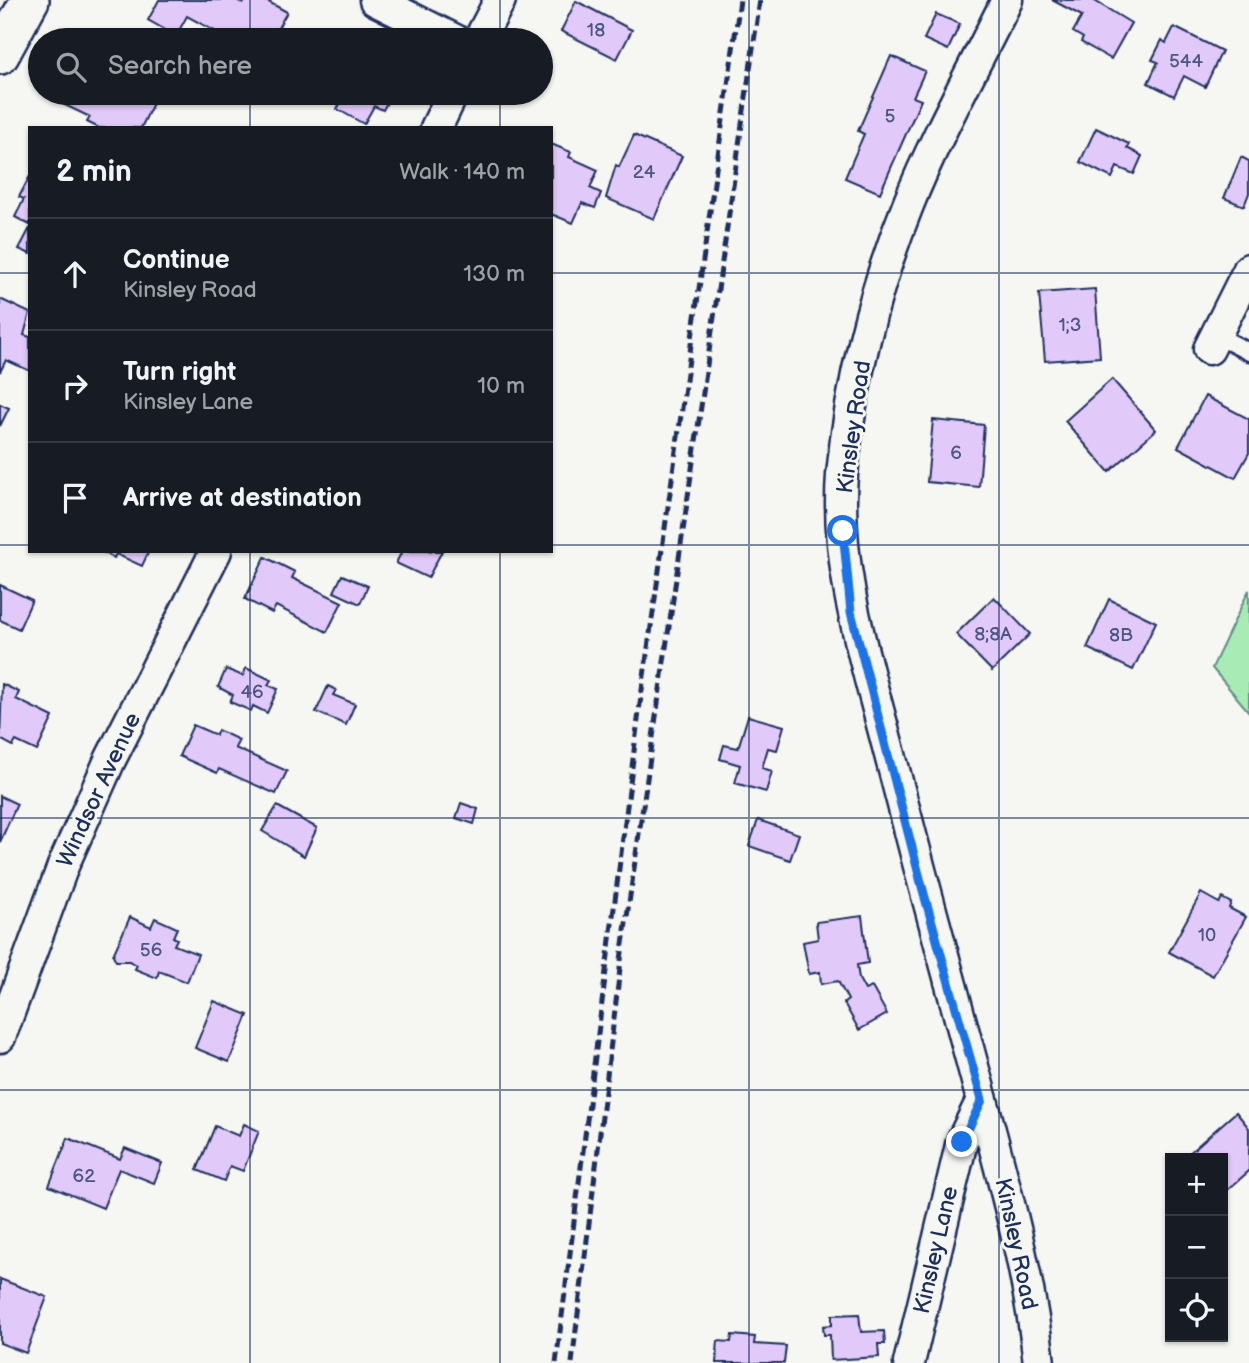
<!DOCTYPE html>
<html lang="en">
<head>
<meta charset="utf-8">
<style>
	:root { --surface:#171b24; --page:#20242c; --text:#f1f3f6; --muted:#9ea1a6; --line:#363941 }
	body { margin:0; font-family:"Balsamiq Sans",sans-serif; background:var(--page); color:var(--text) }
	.controls { position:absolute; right:21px; bottom:21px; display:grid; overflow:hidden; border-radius:0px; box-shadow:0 2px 5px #0004 }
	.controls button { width:63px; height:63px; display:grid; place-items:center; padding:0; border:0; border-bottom:2px solid var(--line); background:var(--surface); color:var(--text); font:35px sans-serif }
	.stop { position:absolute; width:21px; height:21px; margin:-16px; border:5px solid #1a73e8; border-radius:50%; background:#fff }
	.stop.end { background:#1a73e8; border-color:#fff; box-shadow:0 2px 7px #0008 }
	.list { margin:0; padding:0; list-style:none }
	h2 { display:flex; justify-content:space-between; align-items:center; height:91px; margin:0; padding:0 28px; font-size:30px }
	h2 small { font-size:23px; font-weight:400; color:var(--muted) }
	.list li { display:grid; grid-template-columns:46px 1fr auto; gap:21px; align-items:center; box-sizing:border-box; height:112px; padding:0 28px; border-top:2px solid var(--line) }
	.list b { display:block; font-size:26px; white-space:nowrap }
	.list p { margin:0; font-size:23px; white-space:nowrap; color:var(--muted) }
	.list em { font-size:23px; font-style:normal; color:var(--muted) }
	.icon { flex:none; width:38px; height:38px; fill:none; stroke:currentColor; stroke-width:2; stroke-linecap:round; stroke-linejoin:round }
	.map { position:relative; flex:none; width:1249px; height:1363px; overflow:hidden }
	.search { position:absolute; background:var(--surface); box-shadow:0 2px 5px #0004; left:28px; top:28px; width:525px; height:77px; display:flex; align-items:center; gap:18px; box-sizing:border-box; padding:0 24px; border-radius:38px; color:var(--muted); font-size:26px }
	.panel { position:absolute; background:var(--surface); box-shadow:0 2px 5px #0004; left:28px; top:126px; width:525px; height:427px; border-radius:0px }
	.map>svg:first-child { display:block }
	.green { fill:#a9ebb5; stroke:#628d8a; stroke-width:2 }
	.building { fill:#e1c9f9; stroke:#1b2f5e; stroke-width:2 }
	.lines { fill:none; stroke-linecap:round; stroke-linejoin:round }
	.service-casing { stroke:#1b2f5e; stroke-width:21 }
	.minor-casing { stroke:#1b2f5e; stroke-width:35 }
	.tertiary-casing { stroke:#1b2f5e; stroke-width:42 }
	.service { stroke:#f6f6f2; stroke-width:16 }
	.minor { stroke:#f6f6f2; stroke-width:30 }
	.tertiary { stroke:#f6f6f2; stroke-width:37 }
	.rail { stroke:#1b2f5e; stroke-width:5; stroke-dasharray:10 5; stroke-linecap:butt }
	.route { stroke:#1a73e8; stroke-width:9 }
	.grid { fill:none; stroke:#1b2f5e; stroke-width:2; stroke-opacity:0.55 }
	.labels { text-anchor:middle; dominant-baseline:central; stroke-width:6; stroke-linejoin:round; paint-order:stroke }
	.number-label { font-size:19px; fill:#4c5685 }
	.street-label { font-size:23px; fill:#1b2f5e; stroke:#f6f6f2 }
</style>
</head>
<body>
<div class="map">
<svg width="1249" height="1363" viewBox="0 0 1249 1363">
	<rect width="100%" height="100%" fill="#f6f6f2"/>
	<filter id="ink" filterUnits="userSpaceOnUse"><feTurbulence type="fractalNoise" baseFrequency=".0143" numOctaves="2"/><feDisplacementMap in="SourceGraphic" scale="14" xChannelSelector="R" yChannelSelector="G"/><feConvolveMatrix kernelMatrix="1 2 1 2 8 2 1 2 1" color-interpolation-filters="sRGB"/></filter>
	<g filter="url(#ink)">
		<path class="green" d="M1249,590V712L1212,668Z"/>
		<g class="building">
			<path d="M159,0H237L243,4L246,0H265L287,12L274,35L283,40H231L187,16L176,36L148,20Z"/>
			<path d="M1052,0H1093L1131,23L1111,59L1081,42L1083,38L1073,32L1082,16Z"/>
			<path d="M576,1L632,30L617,59L561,31Z"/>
			<path d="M936,14L960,24L948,50L924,39Z"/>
			<path d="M342,27L366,40H335Z"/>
			<path d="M1174,27L1222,51L1205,87L1184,76L1174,96L1148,83L1158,62L1152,60L1162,40L1166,43Z"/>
			<path d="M891,56L925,71L913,97L921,100L880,193L845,178L864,134L858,131Z"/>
			<path d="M50,93H110L120,98L123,93H158L141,128H99L87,122L90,117L48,97Z"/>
			<path d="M331,93H392L383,110L374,106L364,124L337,109L343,99Z"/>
			<path d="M1096,128L1129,144L1127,148L1142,156L1134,174L1117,167L1112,178L1080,162Z"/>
			<path d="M634,135L682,156L654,219L606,198L616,165L619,167Z"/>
			<path d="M551,144L571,152L569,157L598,170L590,188L601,193L595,208L582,203L573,223L551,214Z"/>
			<path d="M1241,157L1249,161V193L1244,206L1224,198Z"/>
			<path d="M30,176V225L15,217L24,199L19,197Z"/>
			<path d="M30,228V254L19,249Z"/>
			<path d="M1095,289L1100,357L1045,361L1039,293Z"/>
			<path d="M0,299L30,313L24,335L30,337V371L6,360L0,372Z"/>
			<path d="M1112,379L1156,430L1109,472L1065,421Z"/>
			<path d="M1205,396L1249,419V453L1235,478L1178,447Z"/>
			<path d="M0,404L9,408L0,426Z"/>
			<path d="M933,420L984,425L979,487L927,482Z"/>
			<path d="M101,551H149L142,566L116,554L114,558Z"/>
			<path d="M402,551H442L428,578L396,563Z"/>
			<path d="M265,557L295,572L292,578L342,602L327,632L276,606L272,613L245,599Z"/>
			<path d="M342,575L368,586L360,604L334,592Z"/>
			<path d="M0,585L32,600L19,629L0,620Z"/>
			<path d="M994,597L1030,634L992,671L956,634Z"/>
			<path d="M1109,599L1156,622L1133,670L1087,648Z"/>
			<path d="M246,668L271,680L268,685L278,689L267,713L253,706L251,711L230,702L233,695L218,687L226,669L243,676Z"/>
			<path d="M2,684L19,692L16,699L53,717L37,751L16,741L13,746L0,739Z"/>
			<path d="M328,686L336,690L333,695L355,704L346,725L316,712Z"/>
			<path d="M748,716L784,726L777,750L768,748L762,768L772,771L766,792L735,783L740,765L720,759L724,745L738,748Z"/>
			<path d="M193,725L216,735L218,730L239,740L235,748L287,771L276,794L219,769L217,773L179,756Z"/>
			<path d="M0,796L17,804L0,842Z"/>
			<path d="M461,803L478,809L474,824L456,818Z"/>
			<path d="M277,806L317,828L304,856L262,831Z"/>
			<path d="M758,820L799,834L790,860L749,846Z"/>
			<path d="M1201,893L1219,903L1222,898L1231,903L1229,908L1246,917L1213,976L1169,952Z"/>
			<path d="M862,916L868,963L857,965L859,979L865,990L872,987L887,1014L859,1030L844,1003L848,1000L838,981L821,984L820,972L809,974L803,942L818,939L816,922Z"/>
			<path d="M130,917L151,927L155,918L177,928L173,937L177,939L174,945L198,954L187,982L159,971L157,978L135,969L137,965L129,961H116L113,955Z"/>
			<path d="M214,1001L248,1015L229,1062L195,1048Z"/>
			<path d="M1236,1112L1249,1128V1171L1223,1194V1158H1190L1187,1155Z"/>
			<path d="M244,1124L259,1131L243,1171L230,1166L224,1181L197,1170L215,1126L239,1136Z"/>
			<path d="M68,1138L120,1159L125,1148L162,1163L154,1183L119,1169L103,1208L49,1186Z"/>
			<path d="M0,1279L47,1297L26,1353L0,1343Z"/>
			<path d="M859,1314L861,1332L884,1331L885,1344H878L879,1357L831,1360L830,1335H824L823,1326L832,1325V1315Z"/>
			<path d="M732,1335L755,1337L754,1344L786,1346L784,1363H716L718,1341L731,1342Z"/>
		</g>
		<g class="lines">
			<g class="service-casing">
				<path id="service" d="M1216,335L1249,352"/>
			</g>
			<g class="minor-casing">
				<g id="minor">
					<path d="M375,0L455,40"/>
					<path d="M1007,0C974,68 936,135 908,205C874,289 850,385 842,475C835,568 865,658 888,747C917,860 947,972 978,1085C1002,1176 1029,1269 1039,1363"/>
					<path d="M479,40L500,0"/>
					<path d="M436,128L453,93"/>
					<path d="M1209,349L1249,269"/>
					<path d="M0,1037L63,866L110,760L216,551"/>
					<path d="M909,1363L962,1141L982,1100"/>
				</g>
			</g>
			<g class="tertiary-casing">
				<path id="tertiary" d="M0,55L30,0"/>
			</g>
			<use href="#service" class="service"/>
			<use href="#minor" class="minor"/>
			<use href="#tertiary" class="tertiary"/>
			<g class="rail">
				<path d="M556,1363L640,704L740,0"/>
				<path d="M572,1363L623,944L760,0"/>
			</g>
		</g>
	</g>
	<g class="lines" filter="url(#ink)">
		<path class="route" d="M843,531L851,612L924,894L982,1100L962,1142"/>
	</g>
	<path class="grid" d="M250,0V40M500,0V40M749,0V1363M999,0V1363M250,93V128M500,93V128M0,273H30M551,273H1249M0,545H30M551,545H1249M250,551V1363M500,551V1363M0,818H1249M0,1090H1249"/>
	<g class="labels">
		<g class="number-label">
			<text x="596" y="30">18</text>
			<text x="1186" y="61">544</text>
			<text x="890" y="116">5</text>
			<text x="644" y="172">24</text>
			<text x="1070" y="325">1;3</text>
			<text x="956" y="453">6</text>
			<text x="993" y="634">8;8A</text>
			<text x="1121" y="635">8B</text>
			<text x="252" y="692">46</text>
			<text x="1207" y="935">10</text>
			<text x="151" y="950">56</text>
			<text x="84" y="1176">62</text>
		</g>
		<g class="street-label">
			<text transform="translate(854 427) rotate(-82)">Kinsley Road</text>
			<text transform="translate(99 790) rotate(-65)">Windsor Avenue</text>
			<text transform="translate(1016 1244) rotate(78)">Kinsley Road</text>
			<text transform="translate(936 1250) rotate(-77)">Kinsley Lane</text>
		</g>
	</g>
</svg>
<div class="controls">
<button>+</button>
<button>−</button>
<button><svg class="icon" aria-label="locate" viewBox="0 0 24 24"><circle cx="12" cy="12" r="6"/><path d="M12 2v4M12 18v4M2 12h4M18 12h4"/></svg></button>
</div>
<div class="stop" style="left:843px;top:531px"></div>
<div class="stop end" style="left:962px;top:1142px"></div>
<div class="search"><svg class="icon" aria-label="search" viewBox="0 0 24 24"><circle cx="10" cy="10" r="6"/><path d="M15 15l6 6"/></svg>Search here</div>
<section class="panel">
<h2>2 min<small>Walk · 140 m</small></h2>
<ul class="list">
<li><svg class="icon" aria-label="ahead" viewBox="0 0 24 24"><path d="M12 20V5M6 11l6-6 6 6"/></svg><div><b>Continue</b><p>Kinsley Road</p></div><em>130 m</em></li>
<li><svg class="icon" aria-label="right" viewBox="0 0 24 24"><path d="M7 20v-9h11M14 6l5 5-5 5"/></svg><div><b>Turn right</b><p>Kinsley Lane</p></div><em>10 m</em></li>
<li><svg class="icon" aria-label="arrive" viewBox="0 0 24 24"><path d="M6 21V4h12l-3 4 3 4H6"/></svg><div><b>Arrive at destination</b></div></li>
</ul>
</section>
</div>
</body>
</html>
